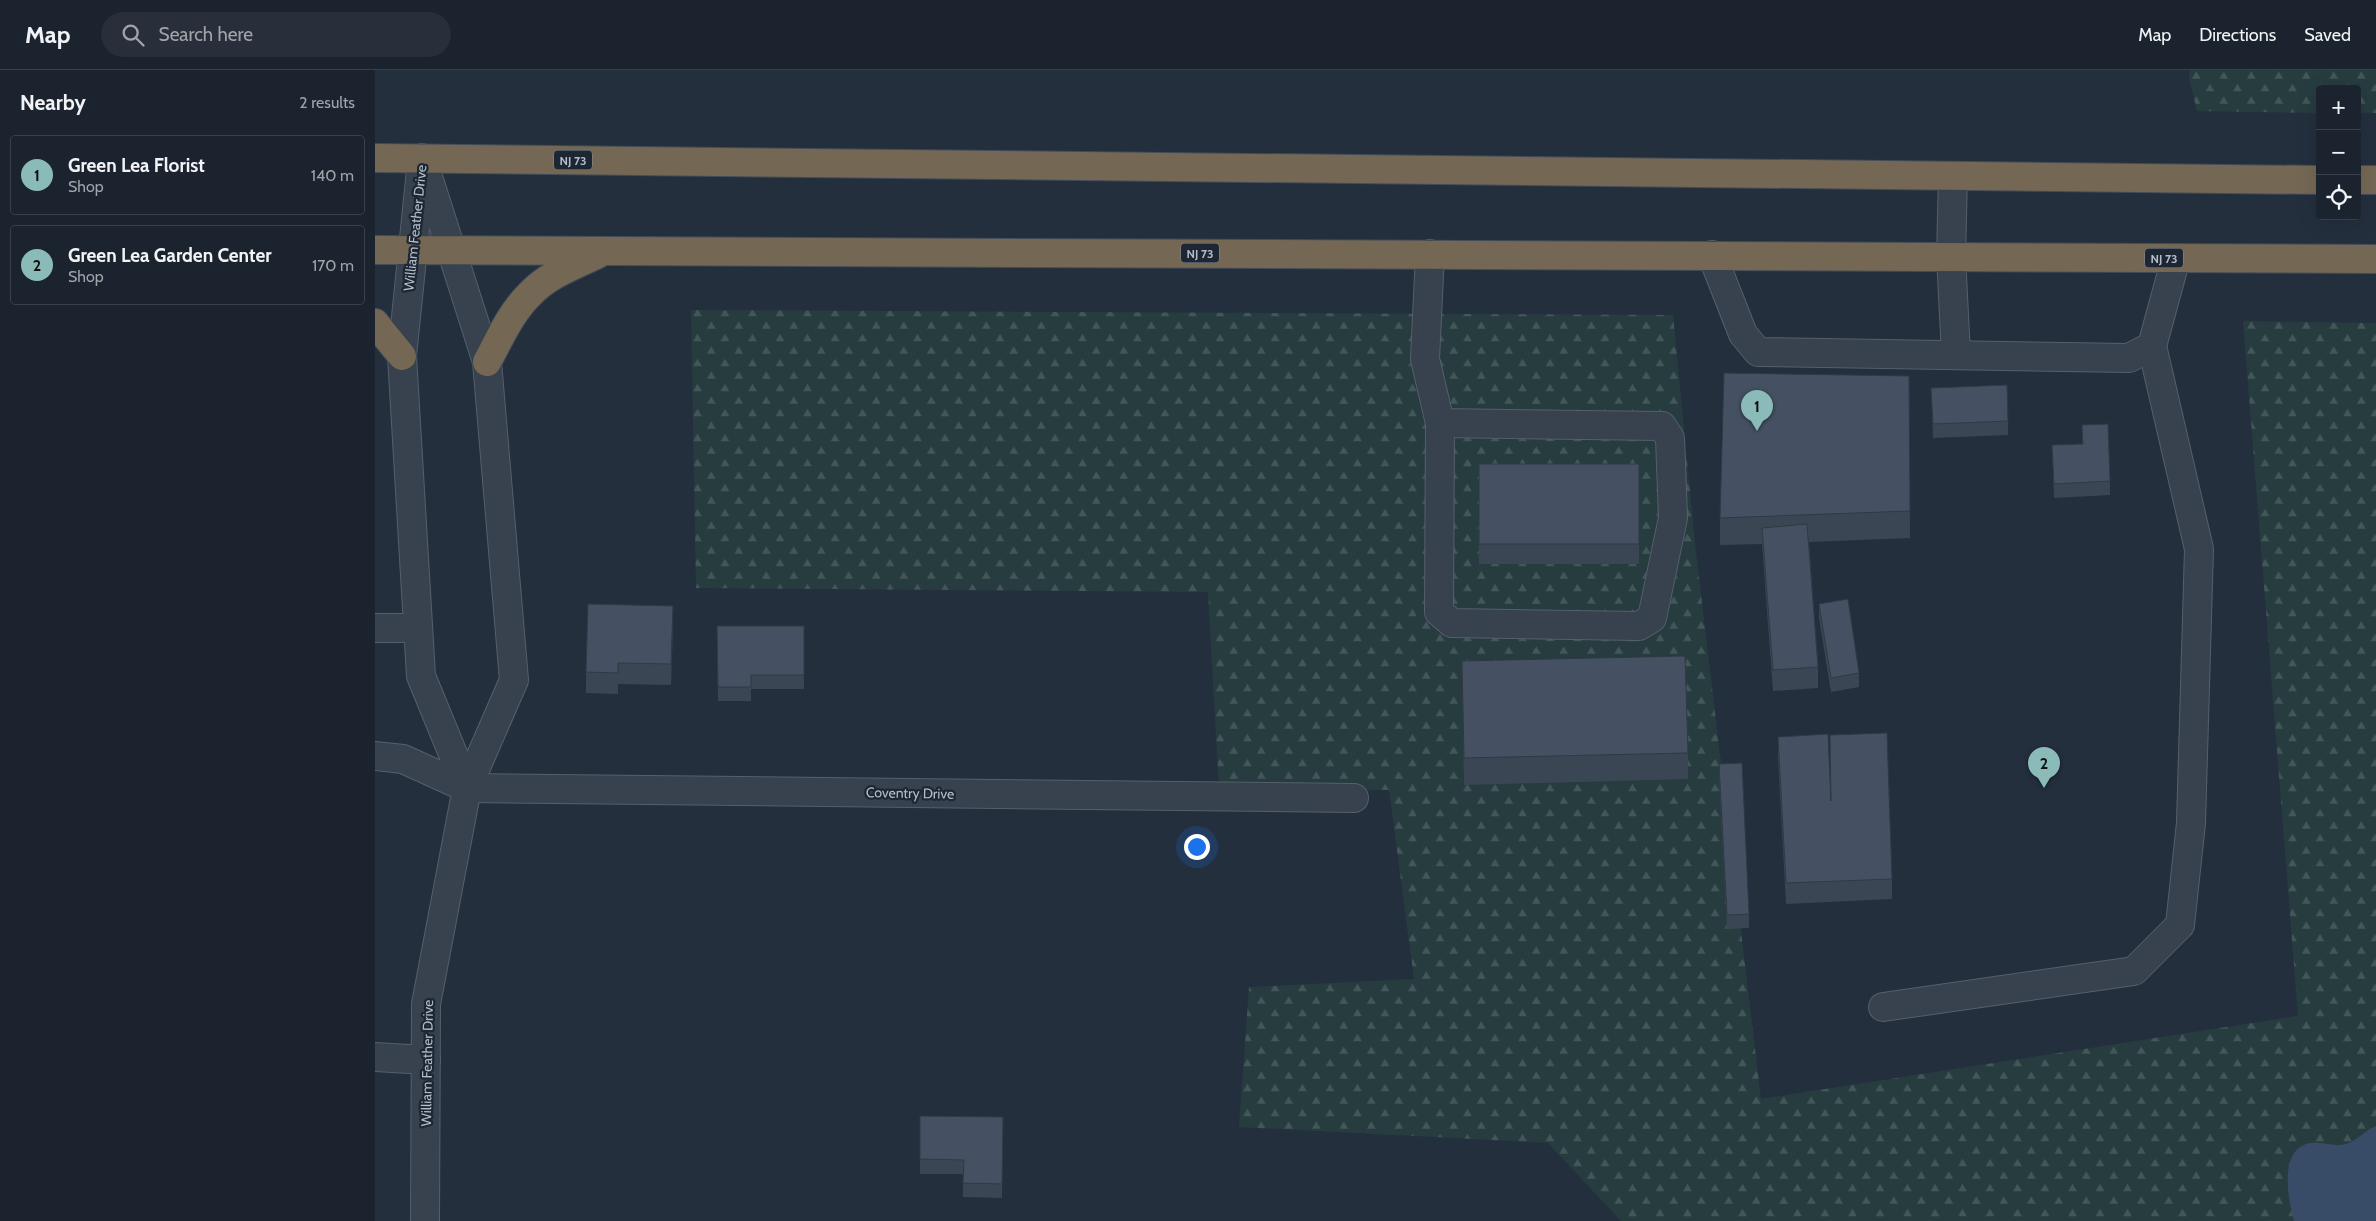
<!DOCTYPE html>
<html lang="en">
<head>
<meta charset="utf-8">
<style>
	:root { --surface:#1b232e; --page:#282f3a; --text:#f1f3f6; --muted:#a0a4aa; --line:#39404a; --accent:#8bbbb9 }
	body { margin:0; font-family:Cabin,sans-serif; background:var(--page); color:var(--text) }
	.controls { position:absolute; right:15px; top:15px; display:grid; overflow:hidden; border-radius:5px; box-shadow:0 5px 20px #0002 }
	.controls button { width:45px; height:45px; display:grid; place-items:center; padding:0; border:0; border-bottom:1px solid var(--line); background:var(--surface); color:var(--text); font:25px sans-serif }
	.you { position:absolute; left:821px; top:776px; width:18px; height:18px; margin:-12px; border:4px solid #fff; border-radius:50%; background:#1a73e8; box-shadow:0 0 0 8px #1a73e833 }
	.badge { display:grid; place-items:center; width:32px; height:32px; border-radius:50%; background:var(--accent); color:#111; font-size:16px; font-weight:700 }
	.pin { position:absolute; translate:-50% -41px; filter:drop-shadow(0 1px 2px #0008) }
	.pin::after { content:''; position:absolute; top:26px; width:18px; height:15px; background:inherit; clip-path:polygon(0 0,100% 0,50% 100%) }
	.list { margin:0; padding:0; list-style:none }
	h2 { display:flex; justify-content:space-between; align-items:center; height:65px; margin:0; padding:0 20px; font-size:21px }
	h2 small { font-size:16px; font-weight:400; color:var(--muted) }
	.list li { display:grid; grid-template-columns:32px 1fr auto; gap:15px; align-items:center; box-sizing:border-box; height:80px; margin:0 10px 10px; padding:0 10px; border:1px solid var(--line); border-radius:5px }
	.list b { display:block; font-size:19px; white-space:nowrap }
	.list p { margin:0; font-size:16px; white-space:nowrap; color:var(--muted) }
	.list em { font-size:16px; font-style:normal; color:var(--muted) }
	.icon { flex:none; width:28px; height:28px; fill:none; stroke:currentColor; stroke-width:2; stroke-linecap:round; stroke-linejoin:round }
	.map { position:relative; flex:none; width:2001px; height:1151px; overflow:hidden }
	header { display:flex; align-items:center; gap:30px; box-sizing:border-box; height:70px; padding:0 25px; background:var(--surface); border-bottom:1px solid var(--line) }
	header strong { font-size:24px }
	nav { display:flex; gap:28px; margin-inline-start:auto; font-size:18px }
	.search { width:350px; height:45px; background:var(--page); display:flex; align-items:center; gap:12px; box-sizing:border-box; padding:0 18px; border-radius:28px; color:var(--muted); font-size:19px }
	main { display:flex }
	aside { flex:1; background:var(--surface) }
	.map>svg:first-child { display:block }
	.forest { fill:url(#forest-firs) }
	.water { fill:#394c67 }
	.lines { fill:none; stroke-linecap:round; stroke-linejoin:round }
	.minor-casing { stroke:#565f6c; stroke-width:30 }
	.highway-casing { stroke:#434c59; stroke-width:30 }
	.minor { stroke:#38414e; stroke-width:28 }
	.highway { stroke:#746855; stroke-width:28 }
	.wall { fill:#3b4654 }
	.shaded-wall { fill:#303945 }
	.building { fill:#455162; stroke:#303945 }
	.labels { text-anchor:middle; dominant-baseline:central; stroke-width:4.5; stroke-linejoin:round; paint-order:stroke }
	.shield { fill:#1d2633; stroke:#878f9c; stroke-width:1 }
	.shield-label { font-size:12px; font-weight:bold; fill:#b4bcc9 }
	.street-label { font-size:14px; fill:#b4bcc9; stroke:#1d2633 }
</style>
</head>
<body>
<header>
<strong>Map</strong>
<div class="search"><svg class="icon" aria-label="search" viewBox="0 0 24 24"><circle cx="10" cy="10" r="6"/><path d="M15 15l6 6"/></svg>Search here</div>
<nav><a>Map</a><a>Directions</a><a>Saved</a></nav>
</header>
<main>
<aside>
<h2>Nearby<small>2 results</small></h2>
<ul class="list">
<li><span class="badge">1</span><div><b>Green Lea Florist</b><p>Shop</p></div><em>140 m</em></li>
<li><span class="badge">2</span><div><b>Green Lea Garden Center</b><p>Shop</p></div><em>170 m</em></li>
</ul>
</aside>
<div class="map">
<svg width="2001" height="1151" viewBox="0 0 2001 1151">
	<defs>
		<pattern id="forest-firs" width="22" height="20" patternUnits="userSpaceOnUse" patternTransform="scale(1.25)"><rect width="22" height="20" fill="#263c3f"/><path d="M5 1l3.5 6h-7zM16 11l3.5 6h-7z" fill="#435659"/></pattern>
	</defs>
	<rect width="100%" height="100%" fill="#242f3e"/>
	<g class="forest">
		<path d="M1815,0H2001V43H1982V19H1945V43L1822,41L1814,8Z"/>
		<path d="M316,240L1298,245L1320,474L1386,1029L1923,946L1868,251L2001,253V1151H1246L1173,1073L864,1057L874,917L1039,909L1014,720L844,719L833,522L321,518Z"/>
	</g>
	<path class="water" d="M2001,1056V1151H1919C1913,1130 1903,1077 1936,1073C1948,1072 1959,1077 1971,1074C1982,1071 1990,1060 2001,1056Z"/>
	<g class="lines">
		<g class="minor-casing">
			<g id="minor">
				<path d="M47,88L112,292L139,610L92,718L51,934L50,1151"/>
				<path d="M46,100L27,286L46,606L92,718"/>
				<path d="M1578,107L1576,186L1581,285"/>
				<path d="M1055,184L1050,289L1065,353L1064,542L1077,553L1264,556L1277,548L1298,448L1295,368L1287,356L1065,353"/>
				<path d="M1337,185L1368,264L1383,282L1754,288L1777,276L1801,188"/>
				<path d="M0,558H43"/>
				<path d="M0,686L28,689L92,718L979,728"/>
				<path d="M1508,937L1759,901L1805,855L1816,753L1824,479L1777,276"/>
				<path d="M0,987L51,990"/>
			</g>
		</g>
		<g class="highway-casing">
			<g id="highway">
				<path d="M0,88L1945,110"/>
				<path d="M1982,110H2001"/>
				<path d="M0,180L2001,189"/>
				<path d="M0,253L27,286"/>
				<path d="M112,292C125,268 136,242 156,223C174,204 201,195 223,184"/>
			</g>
		</g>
		<use href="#minor" class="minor"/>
		<use href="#highway" class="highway"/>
	</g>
	<g class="wall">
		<path d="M1534,306L1535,468L1434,472L1443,597V618L1398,621L1387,474L1345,475V448Z"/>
		<path d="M1556,318L1633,351V365L1558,368Z"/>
		<path d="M1707,355L1735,411V425L1679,428L1677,375L1707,374Z"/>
		<rect x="1104" y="394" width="160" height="100"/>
		<path d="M1444,534L1484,603V617L1456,622L1444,548Z"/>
		<path d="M298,556L296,615L243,614V624L211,623V602Z"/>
		<path d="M342,556H429V619H376V631H343Z"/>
		<path d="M1087,591L1313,683V709L1089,715Z"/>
		<path d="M1455,665L1517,809V829L1411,834L1403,688V667L1455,711Z"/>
		<path d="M1344,694L1374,844V858L1352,859L1344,709Z"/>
		<path d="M628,1047L627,1128L588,1127V1104H545V1089Z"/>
	</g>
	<path class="shaded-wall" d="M298,536V556L296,615V594Z"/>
	<g class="building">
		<path d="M1349,303L1534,306L1535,441L1345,448Z"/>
		<path d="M1632,315L1633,351L1558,354L1556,318Z"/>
		<path d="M1733,354L1735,411L1679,414L1677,375L1708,374L1707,355Z"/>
		<rect x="1104" y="394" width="160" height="80"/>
		<path d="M1432,454L1443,597L1398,600L1387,458Z"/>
		<path d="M1473,529L1484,603L1456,608L1444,534Z"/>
		<path d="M213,534L298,536L296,594L243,593V603L211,602Z"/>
		<path d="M342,556H429V605H376V617H343Z"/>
		<path d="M1310,586L1313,683L1089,688L1087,591Z"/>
		<path d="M1512,663L1517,809L1411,813L1403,667L1453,664L1456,731L1455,665Z"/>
		<path d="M1367,693L1374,844L1352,845L1344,694Z"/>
		<path d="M545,1046L628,1047L627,1114L588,1113L589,1090L545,1089Z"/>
	</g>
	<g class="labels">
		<g class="shield">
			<rect x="179" y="80.5" width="38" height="19" rx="4"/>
			<rect x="806" y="173.5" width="38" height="19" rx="4"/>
			<rect x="1770" y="178.5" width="38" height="19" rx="4"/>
		</g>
		<g class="shield-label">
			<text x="198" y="90">NJ 73</text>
			<text x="825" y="183">NJ 73</text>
			<text x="1789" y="188">NJ 73</text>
		</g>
		<g class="street-label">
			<text transform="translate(40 158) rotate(-84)">William Feather Drive</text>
			<text transform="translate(535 723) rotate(1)">Coventry Drive</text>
			<text transform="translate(52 993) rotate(-89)">William Feather Drive</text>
		</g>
	</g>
</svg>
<div class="controls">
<button>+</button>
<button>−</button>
<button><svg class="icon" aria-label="locate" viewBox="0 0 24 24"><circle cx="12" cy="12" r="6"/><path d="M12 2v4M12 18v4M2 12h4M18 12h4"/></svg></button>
</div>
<div class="you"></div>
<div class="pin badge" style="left:1382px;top:361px">1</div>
<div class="pin badge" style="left:1669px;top:718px">2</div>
</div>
</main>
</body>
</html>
